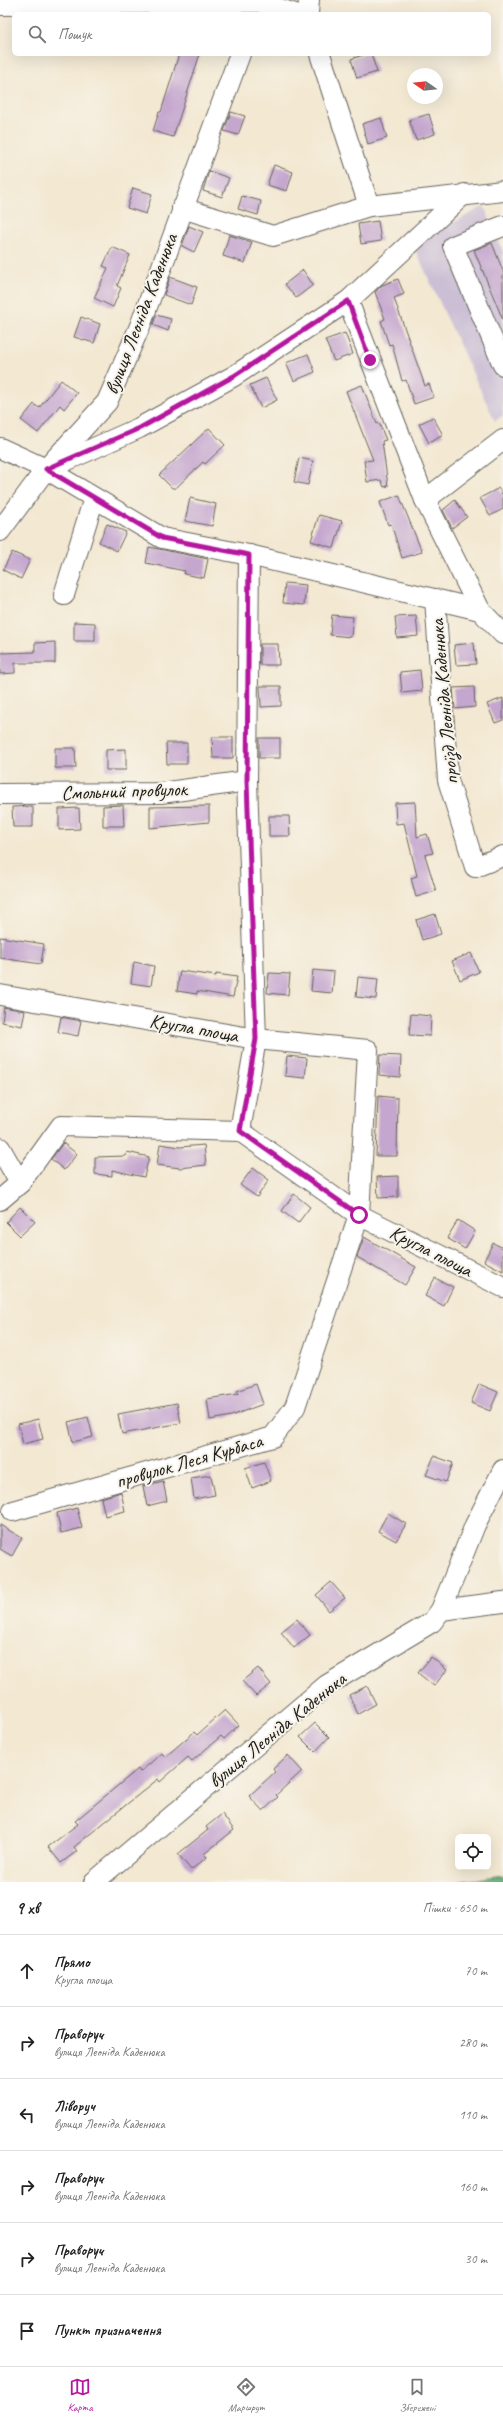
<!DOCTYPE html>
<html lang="uk">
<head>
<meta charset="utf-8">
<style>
	:root { --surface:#fff; --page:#f6f6f6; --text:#222; --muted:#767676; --line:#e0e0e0; --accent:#b5179e }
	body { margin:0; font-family:Caveat,sans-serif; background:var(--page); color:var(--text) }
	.controls { position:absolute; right:12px; bottom:12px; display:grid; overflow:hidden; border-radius:6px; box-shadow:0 4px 16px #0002 }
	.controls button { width:36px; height:36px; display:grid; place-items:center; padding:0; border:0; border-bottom:1px solid var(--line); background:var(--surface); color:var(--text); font:20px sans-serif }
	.compass { position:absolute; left:407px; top:68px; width:36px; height:36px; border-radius:50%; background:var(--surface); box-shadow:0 4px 16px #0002; rotate:284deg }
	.stop { position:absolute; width:12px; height:12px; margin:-9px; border:3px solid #b5179e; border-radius:50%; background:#fff }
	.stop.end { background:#b5179e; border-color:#fff; box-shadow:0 1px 4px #0008 }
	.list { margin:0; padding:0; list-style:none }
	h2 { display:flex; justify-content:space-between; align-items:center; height:52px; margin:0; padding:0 16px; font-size:17px }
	h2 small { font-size:13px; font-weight:400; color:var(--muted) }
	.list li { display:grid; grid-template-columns:26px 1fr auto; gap:12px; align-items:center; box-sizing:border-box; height:72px; padding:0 16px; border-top:1px solid var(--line) }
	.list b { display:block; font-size:15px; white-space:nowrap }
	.list p { margin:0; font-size:13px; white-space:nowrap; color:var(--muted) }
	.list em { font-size:13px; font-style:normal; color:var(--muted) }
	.icon { flex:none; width:22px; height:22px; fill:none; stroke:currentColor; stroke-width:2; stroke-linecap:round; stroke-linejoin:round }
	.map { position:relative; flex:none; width:503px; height:1882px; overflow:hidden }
	.search { position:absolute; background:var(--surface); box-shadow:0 4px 16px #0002; left:12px; right:12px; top:12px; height:44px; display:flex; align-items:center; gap:10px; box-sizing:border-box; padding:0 14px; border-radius:6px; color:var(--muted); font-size:15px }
	.sheet { height:484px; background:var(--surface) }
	nav { display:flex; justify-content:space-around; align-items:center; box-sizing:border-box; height:56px; border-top:1px solid var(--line); background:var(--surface); font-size:11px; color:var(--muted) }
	nav a { display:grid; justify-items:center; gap:2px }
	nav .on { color:var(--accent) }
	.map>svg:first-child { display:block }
	.industrial { fill:#cbbfd5 }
	.forest { fill:#6cb880; stroke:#446a4e }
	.building { fill:#c4a6cf }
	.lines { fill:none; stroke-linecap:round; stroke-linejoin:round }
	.minor-casing { stroke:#67635c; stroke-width:22 }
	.minor { stroke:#fff; stroke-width:20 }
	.route { stroke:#b5179e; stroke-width:5 }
	.labels { text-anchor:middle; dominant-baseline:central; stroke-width:4; stroke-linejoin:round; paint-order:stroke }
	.street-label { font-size:20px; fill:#1c1c1c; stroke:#f7f3e8 }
</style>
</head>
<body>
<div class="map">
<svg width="503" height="1882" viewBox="0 0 503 1882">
	<rect width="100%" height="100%" fill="#f7f3e8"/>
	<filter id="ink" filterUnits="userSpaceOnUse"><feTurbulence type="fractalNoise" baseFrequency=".025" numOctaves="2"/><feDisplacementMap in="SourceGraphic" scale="8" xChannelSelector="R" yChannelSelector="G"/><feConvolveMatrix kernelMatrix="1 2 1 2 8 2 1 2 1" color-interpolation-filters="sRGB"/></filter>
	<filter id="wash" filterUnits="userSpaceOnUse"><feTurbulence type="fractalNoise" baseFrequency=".012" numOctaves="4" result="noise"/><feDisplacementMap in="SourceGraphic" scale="16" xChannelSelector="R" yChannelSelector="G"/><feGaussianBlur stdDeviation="0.9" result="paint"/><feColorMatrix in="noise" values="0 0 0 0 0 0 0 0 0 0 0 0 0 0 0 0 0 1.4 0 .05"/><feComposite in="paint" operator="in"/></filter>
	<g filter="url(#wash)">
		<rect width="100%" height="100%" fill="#f3e8d2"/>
		<path class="industrial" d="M484,206L503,252V415L495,421L413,245Z"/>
		<path class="forest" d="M503,1875V1882H456Z"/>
		<g id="blocks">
			<g class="building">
				<path d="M179,54H200L173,137L153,131L159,112H161Z"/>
				<path d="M366,54H371L377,72L357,78L351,59Z"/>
				<path d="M231,112L245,116L238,135L224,131Z"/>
				<path d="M429,114L435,134L416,140L409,120Z"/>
				<path d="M381,118L387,138L368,144L362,124Z"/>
				<path d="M274,165L293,172L287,191L267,185Z"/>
				<path d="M209,171L229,178L222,197L203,191Z"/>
				<path d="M133,188L152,194L146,214L127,208Z"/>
				<path d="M242,196L261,201L258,215L238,209Z"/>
				<path d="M378,221L381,241L361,244L358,224Z"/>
				<path d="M189,226L203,232L194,252L182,246Z"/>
				<path d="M229,235L252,242L245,263L223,256Z"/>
				<path d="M492,243L503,271V320L474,250Z"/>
				<path d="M112,247L130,255L117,286L121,288L113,307L94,298L108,268L103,266Z"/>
				<path d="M303,270L313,285L296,298L285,284Z"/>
				<path d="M170,277L197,287L191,305L164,295Z"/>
				<path d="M398,279L404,294L394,298L425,386L429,384L434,397L414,404L406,380L402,381L392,344L389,345L381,321L385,319L375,292L382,285Z"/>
				<path d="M156,315L171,319L168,331L153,325Z"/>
				<path d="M81,317L100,324L94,343L74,337Z"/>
				<path d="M345,333L353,354L334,361L325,340Z"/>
				<path d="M308,354L315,372L294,381L286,363Z"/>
				<path d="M266,378L277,400L261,408L250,385Z"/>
				<path d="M61,380L77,393L64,409L60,405L38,433L21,420L34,404L39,408Z"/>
				<path d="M362,385L377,424L379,423L386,440L382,441L388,486L384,487L381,480L367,482L364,461L373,460L346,391Z"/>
				<path d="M433,417L443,435L429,443L419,424Z"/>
				<path d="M209,428L225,445L205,464L203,462L176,488H172L159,475Z"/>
				<path d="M299,458L313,461L308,485L294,482Z"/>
				<path d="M499,488L503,496V509L490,516L480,498Z"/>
				<path d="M399,495L422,552L402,558L391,524L388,525L380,502Z"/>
				<path d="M190,498L216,504L212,526L185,521Z"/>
				<path d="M455,500L467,517L452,528L443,510Z"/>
				<path d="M319,515L342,521L334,548L311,541Z"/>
				<path d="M107,524L126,532L117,551L99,542Z"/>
				<path d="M149,547L208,559L204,578L184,574L185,571L146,563Z"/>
				<path d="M12,552L30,560L21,579L3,570Z"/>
				<path d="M285,583L306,585L304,605L283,603Z"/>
				<path d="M332,615L353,617L351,637L330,635Z"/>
				<path d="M416,616L418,636L397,638L395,617Z"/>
				<path d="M74,622L95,623V641H74Z"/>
				<path d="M55,642V663H15V673L0,674V653L35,652V643Z"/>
				<path d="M474,643L476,664L456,665L454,645Z"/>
				<path d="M260,644H278L279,665H260Z"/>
				<path d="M420,670L422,691L402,693L400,672Z"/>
				<path d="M260,686H281V706L261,707Z"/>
				<path d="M474,687L475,707L455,709L453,688Z"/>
				<path d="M503,698V720L495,723L487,704Z"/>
				<path d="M212,737H233V758H213Z"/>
				<rect x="259" y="738" width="21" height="20"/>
				<path d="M166,743H187V764H167Z"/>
				<path d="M55,748H75L76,768H55Z"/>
				<path d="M126,749V770H106V750Z"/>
				<path d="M415,802L417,837L427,834L433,853L425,855L436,891L416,897L411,878L417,876L404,823L396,824L395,803Z"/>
				<path d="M123,805L124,826H103V806Z"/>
				<path d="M33,806V827H13L12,807Z"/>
				<path d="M209,806V822L150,828V807Z"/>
				<path d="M79,808L80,829L59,830V809Z"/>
				<path d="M269,816H289L290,836H269Z"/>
				<path d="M435,914L441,934L422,940L416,920Z"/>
				<path d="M0,937L44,944L41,964L0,958Z"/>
				<path d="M471,953L479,972L460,980L452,961Z"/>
				<path d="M134,962L154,966L151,986L131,983Z"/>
				<path d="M313,970L334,972L332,993L311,991Z"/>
				<path d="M180,971L216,976V974L237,977L233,997L197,991V994L177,991Z"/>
				<path d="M269,973L290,974L288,995L267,993Z"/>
				<path d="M358,977L378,979L376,999L356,997Z"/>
				<path d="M4,1007L25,1011L22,1026L2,1022Z"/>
				<path d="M411,1014L431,1016L430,1036L409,1035Z"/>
				<path d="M61,1017L81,1021L78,1036L58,1032Z"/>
				<path d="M380,1055L401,1056L400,1077L379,1075Z"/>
				<path d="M287,1056L307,1058L305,1078L285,1076Z"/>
				<path d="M378,1096L398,1098L397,1156H376Z"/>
				<path d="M63,1143L77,1154L64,1170L51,1159Z"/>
				<path d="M160,1144L180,1147L204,1145L206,1165L180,1168L157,1165Z"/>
				<path d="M127,1152L149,1157L144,1177L112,1170V1176L95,1174V1157L126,1156Z"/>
				<path d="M253,1168L269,1180L257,1197L240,1185Z"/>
				<path d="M398,1176V1197L378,1198L377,1177Z"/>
				<path d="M294,1194L310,1207L298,1223L282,1211Z"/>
				<path d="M20,1207L35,1222L20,1236L6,1222Z"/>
				<path d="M458,1220L475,1231L465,1249L447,1238Z"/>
				<path d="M364,1237L416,1267L405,1285L357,1257Z"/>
				<path d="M493,1243L503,1248V1271L484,1261Z"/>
				<path d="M435,1278L453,1287L444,1306L425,1296Z"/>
				<path d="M256,1384L263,1404L231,1416L210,1420L207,1399L238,1394L237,1391Z"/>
				<path d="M479,1384L498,1392L490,1411L471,1403Z"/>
				<path d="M177,1403L181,1423L122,1434L118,1414Z"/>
				<path d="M88,1417L93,1437L73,1442L68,1422Z"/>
				<path d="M38,1419L43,1439L23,1444L18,1424Z"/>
				<path d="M434,1456L453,1463L446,1482L426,1475Z"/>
				<path d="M264,1462L271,1481L252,1488L245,1468Z"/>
				<path d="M211,1475L215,1495L194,1499L191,1478Z"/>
				<path d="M163,1481L167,1501L147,1506L143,1486Z"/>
				<path d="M121,1492L125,1511L105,1516L101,1498Z"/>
				<path d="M77,1508L82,1528L61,1533L57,1513Z"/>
				<path d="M388,1513L406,1524L396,1541L378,1531Z"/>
				<path d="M0,1525L22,1538L12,1556L0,1549Z"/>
				<path d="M331,1582L345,1598L329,1611L316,1595Z"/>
				<path d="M297,1619L310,1635L294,1648L281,1632Z"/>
				<path d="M431,1657L447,1670L434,1686L418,1673Z"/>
				<path d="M258,1668L271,1684L256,1696L242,1681Z"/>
				<path d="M367,1686L376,1704L358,1714L349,1695Z"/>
				<path d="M225,1710L239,1725L224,1739L221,1736L192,1761L188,1757L160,1782L158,1779L74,1847L77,1851L61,1863L48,1847L78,1824L75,1821L138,1769L140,1772L162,1753L165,1757L194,1732L197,1735Z"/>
				<path d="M315,1723L329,1737L315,1752L300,1737Z"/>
				<path d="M288,1755L302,1771L276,1795L278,1797L263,1811L249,1796L275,1772L273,1769Z"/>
				<path d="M222,1814L234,1830L204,1854L207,1857L191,1870L178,1854L208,1830L206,1827Z"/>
			</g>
		</g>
	</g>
	<g filter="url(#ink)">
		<use href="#blocks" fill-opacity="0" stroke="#67635c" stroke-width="1"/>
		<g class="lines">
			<g class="minor-casing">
				<g id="minor">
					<path d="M0,5L259,2L295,14"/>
					<path d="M308,14L309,0"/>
					<path d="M320,54L369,206L503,191"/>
					<path d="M182,208L273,236L369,206"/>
					<path d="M503,226L453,246L503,365"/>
					<path d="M348,301L425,500L480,610"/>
					<path d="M0,448L46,469L162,538L249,555L480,610L503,634"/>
					<path d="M54,466L139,428L234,376L348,301L464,194"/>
					<path d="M425,500L503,440"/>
					<path d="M0,531L46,469L107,402L140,326L240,54"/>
					<path d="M64,595L94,498"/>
					<path d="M435,599L448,780L475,867L503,856"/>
					<path d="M0,794L161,793L247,781"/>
					<path d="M0,995L256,1039L368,1050L359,1215L295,1407L273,1437L13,1511"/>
					<path d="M240,1131L256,1039L247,781L249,555"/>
					<path d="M0,1148L20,1183"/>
					<path d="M0,1200L20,1183L61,1126L240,1131L359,1215L503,1287"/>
					<path d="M441,1610L503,1602"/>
					<path d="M94,1882L327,1685L432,1622L441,1610L475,1525L503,1470"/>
				</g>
			</g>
			<use href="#minor" class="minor"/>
		</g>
	</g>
	<g class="lines" filter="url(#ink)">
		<path class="route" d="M359,1215L240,1131L256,1039L247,781L249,555L162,538L46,469L140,428L234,376L348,301L370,360"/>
	</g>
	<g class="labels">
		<g class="street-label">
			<text transform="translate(141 314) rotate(-69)">вулиця Леоніда Каденюка</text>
			<text transform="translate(444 702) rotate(-95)">проїзд Леоніда Каденюка</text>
			<text transform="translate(124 791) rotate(-2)">Смольний провулок</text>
			<text transform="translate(194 1028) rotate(10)">Кругла площа</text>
			<text transform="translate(431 1251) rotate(27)">Кругла площа</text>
			<text transform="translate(189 1461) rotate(-16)">провулок Леся Курбаса</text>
			<text transform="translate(277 1730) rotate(-39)">вулиця Леоніда Каденюка</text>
		</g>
	</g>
</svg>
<div class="controls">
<button><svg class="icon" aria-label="locate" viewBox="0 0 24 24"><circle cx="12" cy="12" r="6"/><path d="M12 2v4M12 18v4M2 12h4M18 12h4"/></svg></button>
</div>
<svg class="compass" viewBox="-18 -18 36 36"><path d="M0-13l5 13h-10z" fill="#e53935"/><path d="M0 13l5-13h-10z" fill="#767676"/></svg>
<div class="stop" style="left:359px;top:1215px"></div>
<div class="stop end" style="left:370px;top:360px"></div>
<div class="search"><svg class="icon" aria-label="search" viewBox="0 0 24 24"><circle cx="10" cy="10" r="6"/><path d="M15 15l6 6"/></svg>Пошук</div>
</div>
<section class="sheet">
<h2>9 хв<small>Пішки · 650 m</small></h2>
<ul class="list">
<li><svg class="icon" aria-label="ahead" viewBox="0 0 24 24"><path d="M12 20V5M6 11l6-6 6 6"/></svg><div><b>Прямо</b><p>Кругла площа</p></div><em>70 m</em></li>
<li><svg class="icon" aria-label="right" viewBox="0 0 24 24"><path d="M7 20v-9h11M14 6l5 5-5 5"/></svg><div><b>Праворуч</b><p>вулиця Леоніда Каденюка</p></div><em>280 m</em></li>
<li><svg class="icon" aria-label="left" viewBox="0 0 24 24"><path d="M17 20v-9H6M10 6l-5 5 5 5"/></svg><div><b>Ліворуч</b><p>вулиця Леоніда Каденюка</p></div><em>110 m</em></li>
<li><svg class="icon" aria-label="right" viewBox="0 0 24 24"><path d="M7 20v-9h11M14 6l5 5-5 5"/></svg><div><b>Праворуч</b><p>вулиця Леоніда Каденюка</p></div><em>160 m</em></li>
<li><svg class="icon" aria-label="right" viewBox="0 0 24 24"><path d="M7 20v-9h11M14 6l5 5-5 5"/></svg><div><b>Праворуч</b><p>вулиця Леоніда Каденюка</p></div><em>30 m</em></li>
<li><svg class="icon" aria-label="arrive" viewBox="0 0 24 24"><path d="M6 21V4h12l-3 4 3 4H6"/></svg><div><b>Пункт призначення</b></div></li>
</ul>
</section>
<nav>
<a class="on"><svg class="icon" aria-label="map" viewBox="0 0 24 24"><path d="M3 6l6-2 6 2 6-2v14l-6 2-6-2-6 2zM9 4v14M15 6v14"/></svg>Карта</a>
<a><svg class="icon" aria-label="directions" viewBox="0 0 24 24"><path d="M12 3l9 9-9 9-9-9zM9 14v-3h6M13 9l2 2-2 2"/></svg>Маршрут</a>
<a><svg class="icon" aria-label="saved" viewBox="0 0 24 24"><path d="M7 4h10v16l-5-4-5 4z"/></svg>Збережені</a>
</nav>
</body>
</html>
